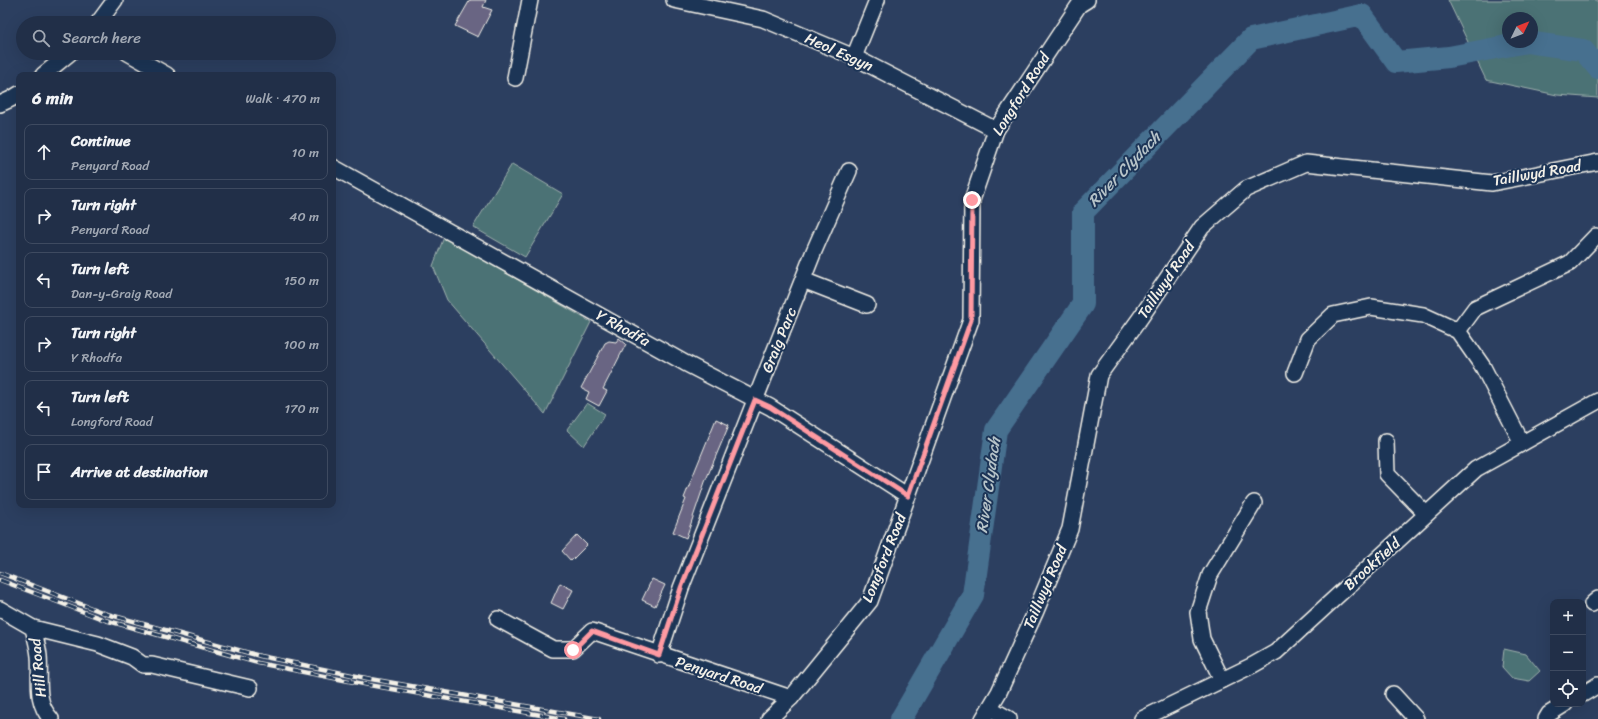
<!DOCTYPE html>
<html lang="en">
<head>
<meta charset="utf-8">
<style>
	:root { --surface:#212f48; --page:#29374f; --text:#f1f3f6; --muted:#a2a9b4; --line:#3e4a60 }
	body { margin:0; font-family:Sriracha,sans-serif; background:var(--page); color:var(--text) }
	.controls { position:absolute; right:12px; bottom:12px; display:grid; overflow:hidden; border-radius:8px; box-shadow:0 4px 16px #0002 }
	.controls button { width:36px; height:36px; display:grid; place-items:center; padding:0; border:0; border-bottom:1px solid var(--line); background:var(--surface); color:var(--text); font:20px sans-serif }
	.compass { position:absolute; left:1502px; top:12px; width:36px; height:36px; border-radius:50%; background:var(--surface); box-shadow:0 4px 16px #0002; rotate:47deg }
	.stop { position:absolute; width:12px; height:12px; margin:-9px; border:3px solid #ff9aa2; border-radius:50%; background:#fff }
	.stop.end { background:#ff9aa2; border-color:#fff; box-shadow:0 1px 4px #0008 }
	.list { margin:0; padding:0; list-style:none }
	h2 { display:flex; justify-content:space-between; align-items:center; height:52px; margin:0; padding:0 16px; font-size:17px }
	h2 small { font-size:13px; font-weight:400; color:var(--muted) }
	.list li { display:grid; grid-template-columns:26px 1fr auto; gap:12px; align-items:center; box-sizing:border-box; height:56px; margin:0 8px 8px; padding:0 8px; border:1px solid var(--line); border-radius:8px }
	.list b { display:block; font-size:15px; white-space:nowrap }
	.list p { margin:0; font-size:13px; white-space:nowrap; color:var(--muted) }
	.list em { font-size:13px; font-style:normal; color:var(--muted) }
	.icon { flex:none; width:22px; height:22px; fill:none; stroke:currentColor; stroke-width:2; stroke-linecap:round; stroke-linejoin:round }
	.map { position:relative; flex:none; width:1598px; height:719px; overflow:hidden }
	.search { position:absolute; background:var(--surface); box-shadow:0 4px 16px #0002; left:16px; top:16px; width:320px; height:44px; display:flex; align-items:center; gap:10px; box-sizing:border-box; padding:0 14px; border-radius:22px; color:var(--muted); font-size:15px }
	.panel { position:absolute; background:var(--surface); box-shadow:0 4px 16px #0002; left:16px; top:72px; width:320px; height:436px; border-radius:8px }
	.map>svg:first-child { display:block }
	.green { fill:#4c7274; stroke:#a0b2ae; fill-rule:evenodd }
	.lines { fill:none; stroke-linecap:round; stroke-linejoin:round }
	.river { stroke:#476f8f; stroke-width:22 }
	.building { fill:#696583; stroke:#f4f1e8 }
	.minor-casing { stroke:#f4f1e8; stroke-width:18 }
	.minor { stroke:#1d3557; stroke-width:15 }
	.rail-casing { stroke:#f4f1e8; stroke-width:4.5 }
	.rail { stroke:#1d3557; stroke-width:3; stroke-dasharray:9; stroke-linecap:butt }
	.route { stroke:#ff9aa2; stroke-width:5 }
	.labels { text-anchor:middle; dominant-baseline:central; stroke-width:4; stroke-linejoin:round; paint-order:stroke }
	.street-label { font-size:15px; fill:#f4f1e8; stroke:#1d3557 }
	.water-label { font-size:16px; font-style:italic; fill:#b7c4c9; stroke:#1d3557 }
</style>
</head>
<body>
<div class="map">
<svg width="1598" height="719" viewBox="0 0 1598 719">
	<rect width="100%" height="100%" fill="#2c3f60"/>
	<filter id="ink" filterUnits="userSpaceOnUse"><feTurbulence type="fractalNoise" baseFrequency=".025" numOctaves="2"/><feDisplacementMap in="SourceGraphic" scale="8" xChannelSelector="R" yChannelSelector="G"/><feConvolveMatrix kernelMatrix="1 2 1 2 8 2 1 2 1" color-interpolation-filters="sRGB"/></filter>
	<g filter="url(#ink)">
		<g class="green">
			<path d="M1448,0H1598V98L1557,95L1486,80ZM1508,18H1532V42H1508Z"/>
			<path d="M512,164L563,194L525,257L473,227Z"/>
			<path d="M444,237L591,322L545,414L447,300L433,266Z"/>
			<path d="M587,403L605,414L584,446L567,430Z"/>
			<path d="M1504,649L1526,654L1540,671L1529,681L1512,678L1502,667Z"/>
		</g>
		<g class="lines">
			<path class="river" d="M901,719L973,595L996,430L1083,304V212L1251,39L1362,15L1396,62L1449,57L1527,42L1583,50L1598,68"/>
		</g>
		<g class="building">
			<path d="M470,0H486L483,7L492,10L478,37L455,26Z"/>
			<path d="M619,338L626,344L603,389L607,391L599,406L586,399L589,392L581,388L605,343L609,341L616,342Z"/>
			<path d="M716,419L729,425L705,482L686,538L673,532L686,499L684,498L696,468Z"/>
			<path d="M577,535L587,545L571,561L562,551Z"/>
			<path d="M652,579L665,585L655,606L642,600Z"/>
			<path d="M560,583L573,590L563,609L551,603Z"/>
		</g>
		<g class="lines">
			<g class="minor-casing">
				<g id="minor">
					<path d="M674,0L763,19L854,57L996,130"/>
					<path d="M98,23L115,0"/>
					<path d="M128,53L167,75"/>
					<path d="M854,57L877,0"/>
					<path d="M43,75L70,53"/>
					<path d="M515,78L530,0"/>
					<path d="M0,104L11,99L19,94"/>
					<path d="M333,167L685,363L770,407L908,496"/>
					<path d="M803,280L867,305"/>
					<path d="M1458,331L1475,308L1570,263L1596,236"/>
					<path d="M1295,373L1308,339L1333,315L1371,307L1423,315L1458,331L1483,367L1522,443"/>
					<path d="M1386,441L1387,474L1426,514"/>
					<path d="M1592,604L1598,599"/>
					<path d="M0,609L33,628C35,637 38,646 39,656C41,678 34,701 51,719"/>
					<path d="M498,619L553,649H573L592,631L791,698"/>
					<path d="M33,628L98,644L132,657L143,665H152L250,688"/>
					<path d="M659,655L681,588L814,251L849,171"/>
					<path d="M1222,680L1202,639L1198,612L1210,575L1254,503"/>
					<path d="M1393,694L1416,719"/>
					<path d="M1583,694L1598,685"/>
					<path d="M990,708L1009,719"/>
					<path d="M769,719L791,698L870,601L971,320L972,200L996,130L1079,5L1087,0"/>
					<path d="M983,719L999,692L1035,613L1070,529L1099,375L1141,317L1202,227L1246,189L1306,163L1492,183L1598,162"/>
					<path d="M1142,719L1253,665L1276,652L1476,469L1598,401"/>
					<path d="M1546,719L1549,714L1565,704"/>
				</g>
			</g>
			<use href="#minor" class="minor"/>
			<g class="rail-casing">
				<g id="rail">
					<path d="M0,573L107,614L260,656L371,679L599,719"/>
					<path d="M0,580L105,620L258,663L369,685L564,719"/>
				</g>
			</g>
			<use href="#rail" class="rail"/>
		</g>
	</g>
	<g class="lines" filter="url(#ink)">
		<path class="route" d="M573,650L592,631L659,655L681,588L755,400L770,407L908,496L971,320L972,200"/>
	</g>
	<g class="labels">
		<g class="street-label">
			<text transform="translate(839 52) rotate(24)">Heol Esgyn</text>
			<text transform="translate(1021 94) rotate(-58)">Longford Road</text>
			<text transform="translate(1537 173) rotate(-10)">Taillwyd Road</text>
			<text transform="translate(1166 280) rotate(-56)">Taillwyd Road</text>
			<text transform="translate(623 328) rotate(29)">Y Rhodfa</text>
			<text transform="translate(779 340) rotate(-68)">Graig Parc</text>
			<text transform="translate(884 558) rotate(-68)">Longford Road</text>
			<text transform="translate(1372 564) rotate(-42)">Brookfield</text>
			<text transform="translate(1045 587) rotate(-67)">Taillwyd Road</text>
			<text transform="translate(38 668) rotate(-96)">Hill Road</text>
			<text transform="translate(719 675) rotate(18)">Penyard Road</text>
		</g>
		<g class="water-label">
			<text transform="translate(1124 169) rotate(-46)">River Clydach</text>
			<text transform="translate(988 485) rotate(-82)">River Clydach</text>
		</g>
	</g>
</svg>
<div class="controls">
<button>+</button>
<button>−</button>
<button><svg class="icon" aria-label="locate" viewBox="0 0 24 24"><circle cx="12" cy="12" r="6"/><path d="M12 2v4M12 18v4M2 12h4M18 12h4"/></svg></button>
</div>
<svg class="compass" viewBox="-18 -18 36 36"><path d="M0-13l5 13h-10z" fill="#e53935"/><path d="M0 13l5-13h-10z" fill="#a2a9b4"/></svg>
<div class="stop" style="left:573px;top:650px"></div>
<div class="stop end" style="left:972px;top:200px"></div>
<div class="search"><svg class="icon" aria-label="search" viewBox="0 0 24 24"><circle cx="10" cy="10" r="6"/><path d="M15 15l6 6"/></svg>Search here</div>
<section class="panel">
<h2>6 min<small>Walk · 470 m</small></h2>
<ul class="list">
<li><svg class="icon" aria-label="ahead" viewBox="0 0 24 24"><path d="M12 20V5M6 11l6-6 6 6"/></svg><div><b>Continue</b><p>Penyard Road</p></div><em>10 m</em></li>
<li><svg class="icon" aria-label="right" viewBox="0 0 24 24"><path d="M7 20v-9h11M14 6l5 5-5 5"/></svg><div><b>Turn right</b><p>Penyard Road</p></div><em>40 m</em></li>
<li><svg class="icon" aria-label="left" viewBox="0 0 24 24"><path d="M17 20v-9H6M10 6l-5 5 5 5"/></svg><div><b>Turn left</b><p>Dan-y-Graig Road</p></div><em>150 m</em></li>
<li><svg class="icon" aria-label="right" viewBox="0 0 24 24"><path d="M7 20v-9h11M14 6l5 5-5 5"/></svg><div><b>Turn right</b><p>Y Rhodfa</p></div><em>100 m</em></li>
<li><svg class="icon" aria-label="left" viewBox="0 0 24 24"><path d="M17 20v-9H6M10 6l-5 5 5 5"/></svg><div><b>Turn left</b><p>Longford Road</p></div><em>170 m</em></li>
<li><svg class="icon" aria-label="arrive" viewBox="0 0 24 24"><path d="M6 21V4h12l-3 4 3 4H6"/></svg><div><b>Arrive at destination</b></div></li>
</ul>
</section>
</div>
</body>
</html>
